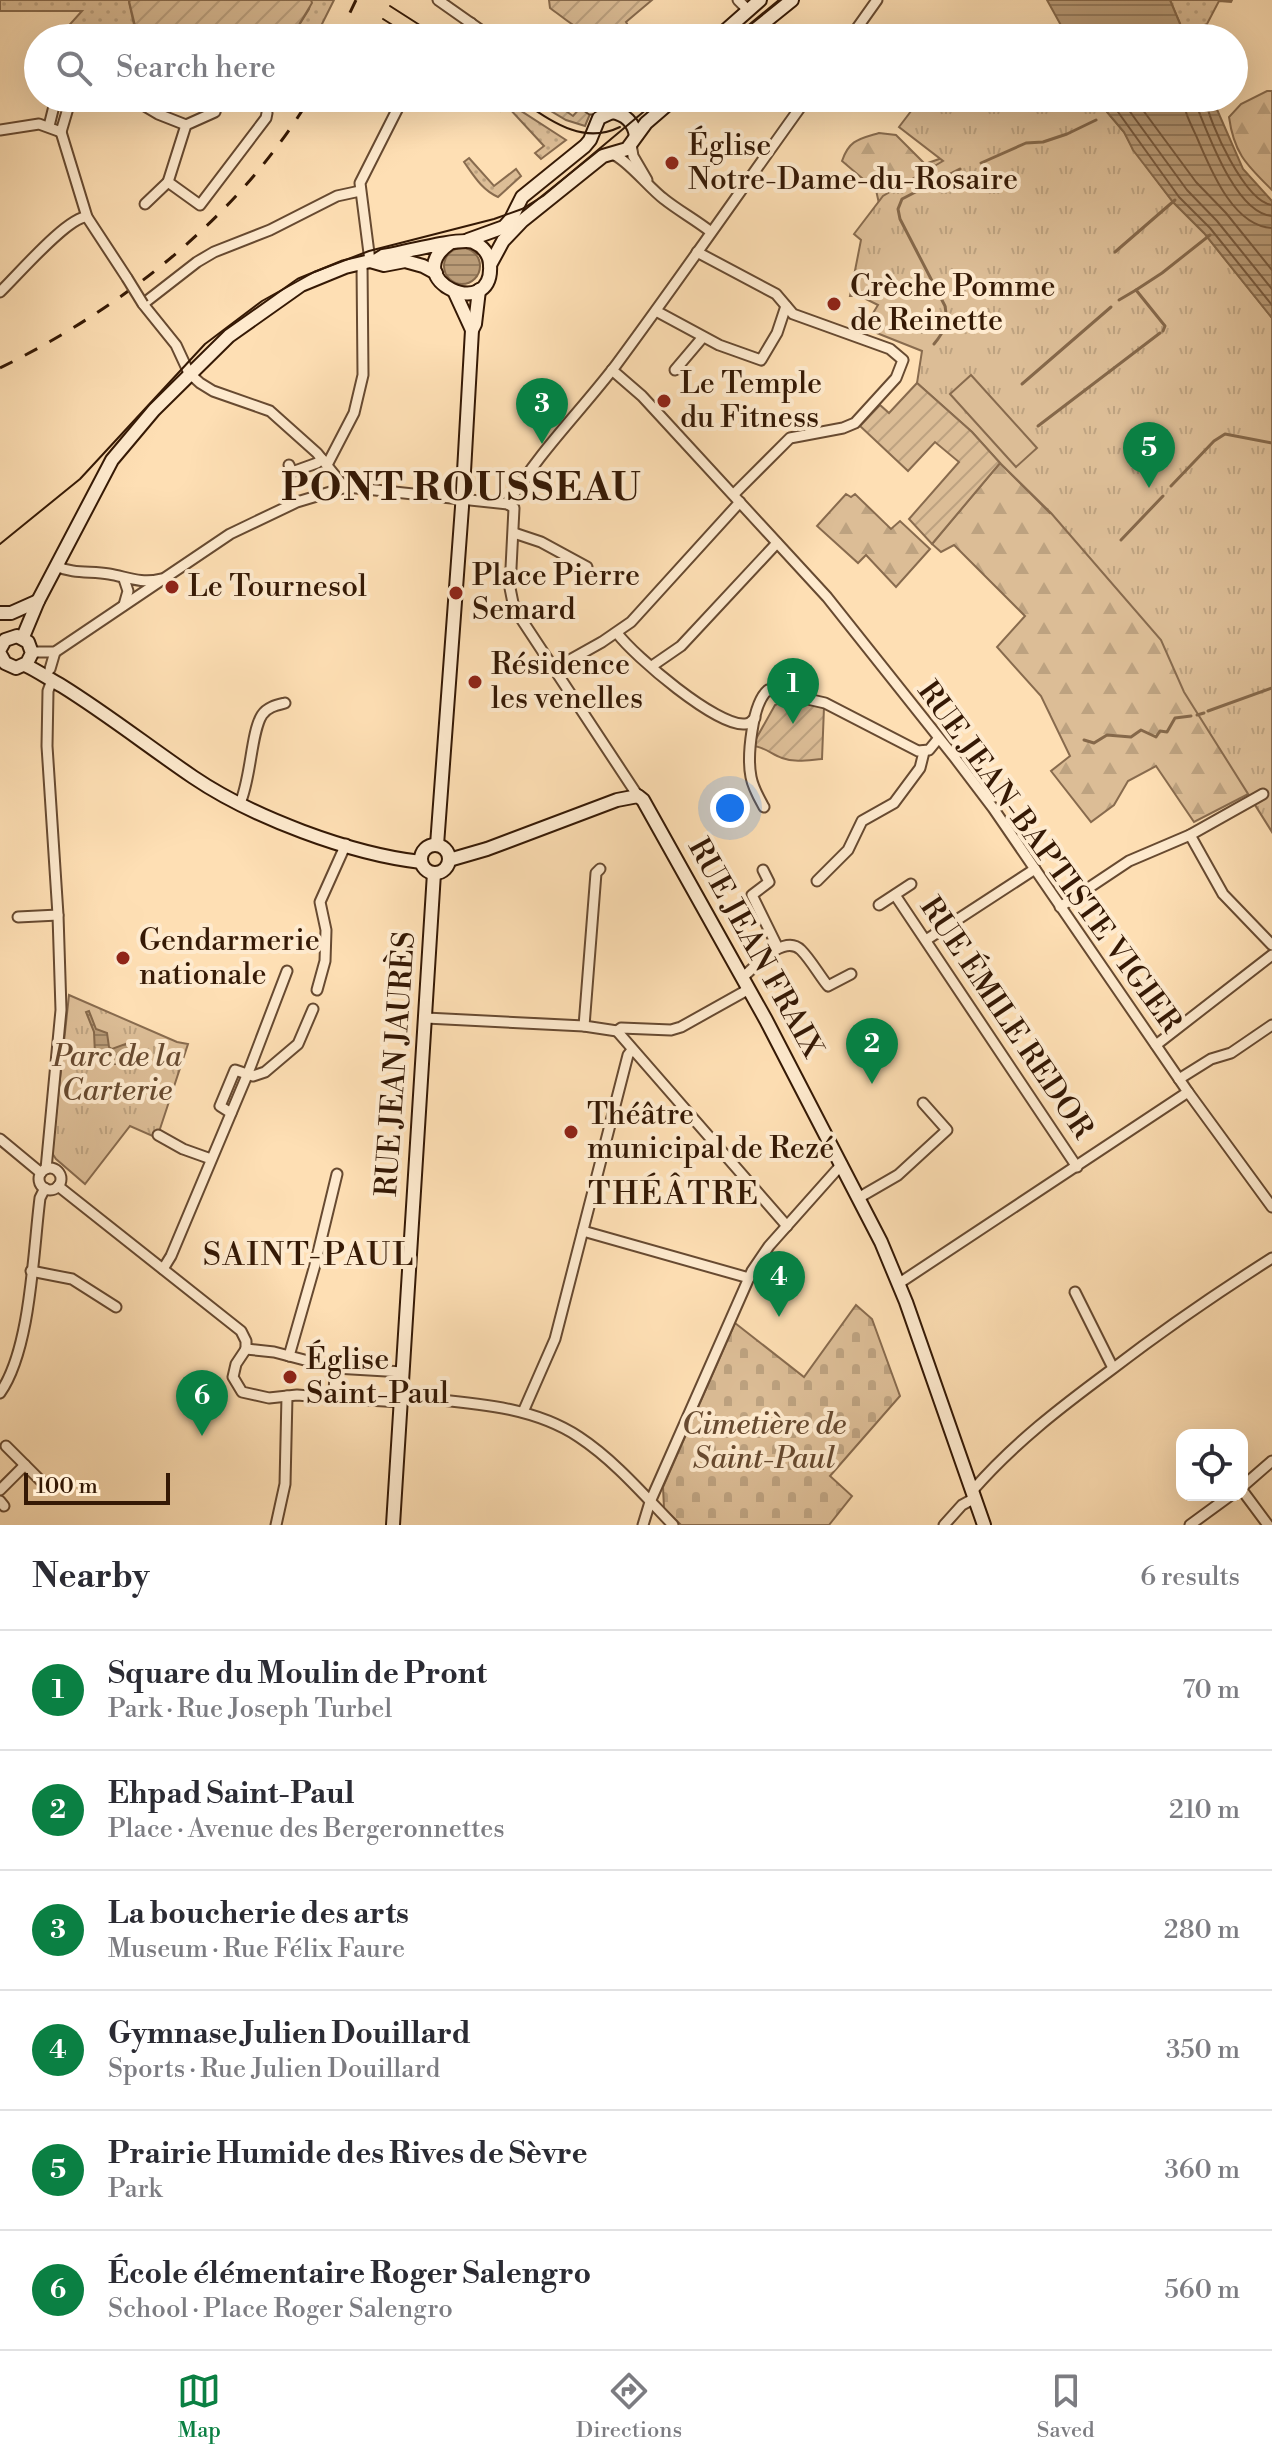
<!DOCTYPE html>
<html lang="en">
<head>
<meta charset="utf-8">
<style>
	:root { --surface:#fff; --page:#f2f2f3; --text:#2b2b33; --muted:#7c7c81; --line:#e1e1e2; --accent:#0b8043 }
	body { margin:0; font-family:"Libre Bodoni",serif; background:var(--page); color:var(--text) }
	.controls { position:absolute; right:24px; bottom:24px; display:grid; overflow:hidden; border-radius:16px; box-shadow:0 8px 32px #0002 }
	.controls button { width:72px; height:72px; display:grid; place-items:center; padding:0; border:0; border-bottom:2px solid var(--line); background:var(--surface); color:var(--text); font:40px sans-serif }
	.scale { position:absolute; left:24px; bottom:20px; width:146px; box-sizing:border-box; padding-left:8px; border:4px solid #351905; border-top:0; font-size:22px; line-height:28px; white-space:nowrap; color:#351905; -webkit-text-stroke:6px #feeace; paint-order:stroke }
	.you { position:absolute; left:730px; top:808px; width:28px; height:28px; margin:-20px; border:6px solid #fff; border-radius:50%; background:#1a73e8; box-shadow:0 0 0 12px #1a73e833 }
	.badge { display:grid; place-items:center; width:52px; height:52px; border-radius:50%; background:var(--accent); color:#fff; font-size:26px; font-weight:700 }
	.pin { position:absolute; translate:-50% -66px; filter:drop-shadow(0 2px 4px #0008) }
	.pin::after { content:''; position:absolute; top:42px; width:28px; height:24px; background:inherit; clip-path:polygon(0 0,100% 0,50% 100%) }
	.list { margin:0; padding:0; list-style:none }
	h2 { display:flex; justify-content:space-between; align-items:center; height:104px; margin:0; padding:0 32px; font-size:34px }
	h2 small { font-size:26px; font-weight:400; color:var(--muted) }
	.list li { display:grid; grid-template-columns:52px 1fr auto; gap:24px; align-items:center; box-sizing:border-box; height:120px; padding:0 32px; border-top:2px solid var(--line) }
	.list b { display:block; font-size:30px; white-space:nowrap }
	.list p { margin:0; font-size:26px; white-space:nowrap; color:var(--muted) }
	.list em { font-size:26px; font-style:normal; color:var(--muted) }
	.icon { flex:none; width:44px; height:44px; fill:none; stroke:currentColor; stroke-width:2; stroke-linecap:round; stroke-linejoin:round }
	.map { position:relative; flex:none; width:1272px; height:1525px; overflow:hidden }
	.search { position:absolute; background:var(--surface); box-shadow:0 8px 32px #0002; left:24px; right:24px; top:24px; height:88px; display:flex; align-items:center; gap:20px; box-sizing:border-box; padding:0 28px; border-radius:44px; color:var(--muted); font-size:30px }
	.sheet { height:824px; background:var(--surface) }
	nav { display:flex; justify-content:space-around; align-items:center; box-sizing:border-box; height:112px; border-top:2px solid var(--line); background:var(--surface); font-size:22px; color:var(--muted) }
	nav a { display:grid; justify-items:center; gap:4px }
	nav .on { color:var(--accent) }
	.map>svg:first-child { display:block }
	.grass { fill:url(#grass-dots); stroke:#886b4e; stroke-width:2 }
	.forest { fill:url(#forest-firs); stroke:#886b4e; stroke-width:2 }
	.cemetery { fill:url(#cemetery-stones); stroke:#886b4e; stroke-width:2 }
	.park { fill:url(#park-tufts); stroke:#886b4e; stroke-width:2 }
	.garden { fill:url(#garden-furrows); stroke:#886b4e; stroke-width:2 }
	.pitch { fill:#dcbd96; stroke:#886b4e; stroke-width:2 }
	.water { fill:url(#water-rules); stroke:#85684a; stroke-width:2 }
	.lines { fill:none; stroke-linecap:round; stroke-linejoin:round }
	.shore { stroke:#785a3e; stroke-width:2 }
	.stream { stroke:#85684a; stroke-width:3 }
	.street-casing { stroke:#674a31; stroke-width:13 }
	.secondary-casing { stroke:#351905; stroke-width:16 }
	.street { stroke:#feeace; stroke-width:9 }
	.secondary { stroke:#feeace; stroke-width:12 }
	.tram { stroke:#351905; stroke-width:2 }
	.rail { stroke:#351905; stroke-width:3; stroke-dasharray:14 14; stroke-linecap:butt }
	.street-bridge-casing { stroke:#674a31; stroke-width:13; stroke-linecap:butt }
	.street-bridge { stroke:#feeace; stroke-width:9 }
	.poi-dot { fill:#8f2418; stroke:#feeace; stroke-width:3 }
	.labels { text-anchor:middle; dominant-baseline:central; stroke-width:8; stroke-linejoin:round; paint-order:stroke }
	.poi-label { font-size:30px; fill:#351905; stroke:#feeace; text-anchor:start }
	.street-label { font-size:30px; fill:#351905; stroke:#feeace }
	.park-label { font-size:30px; font-style:italic; fill:#674a30; stroke:#feeace }
	.neighbourhood-label { font-size:32px; letter-spacing:2px; fill:#351905; stroke:#feeace }
	.district-label { font-size:38px; font-weight:bold; letter-spacing:2px; fill:#351905; stroke:#feeace }
</style>
</head>
<body>
<div class="map">
<svg width="1272" height="1525" viewBox="0 0 1272 1525">
	<defs>
		<pattern id="grass-dots" width="8" height="8" patternUnits="userSpaceOnUse" patternTransform="scale(2)"><rect width="8" height="8" fill="#dcbd96"/><path d="M2 2h.1M6 6h.1" fill="none" stroke="#bda280" stroke-width="1.8" stroke-linecap="round"/></pattern>
		<pattern id="forest-firs" width="22" height="20" patternUnits="userSpaceOnUse" patternTransform="scale(2)"><rect width="22" height="20" fill="#dcbd96"/><path d="M5 1l3.5 6h-7zM16 11l3.5 6h-7z" fill="#bda280"/></pattern>
		<pattern id="cemetery-stones" width="16" height="16" patternUnits="userSpaceOnUse" patternTransform="scale(2)"><rect width="16" height="16" fill="#dcbd96"/><path d="M2 7V4a2 2 0 0 1 4 0v3zM10 15v-3a2 2 0 0 1 4 0v3z" fill="#bda280"/></pattern>
		<pattern id="park-tufts" width="24" height="20" patternUnits="userSpaceOnUse" patternTransform="scale(2)"><rect width="24" height="20" fill="#dcbd96"/><path d="M3 7l-1-3M5 7V3M7 7l1-3M15 17l-1-3M17 17v-4M19 17l1-3" fill="none" stroke="#bda280"/></pattern>
		<pattern id="garden-furrows" width="10" height="10" patternUnits="userSpaceOnUse" patternTransform="scale(2)"><rect width="10" height="10" fill="#dcbd96"/><path d="M-1 1l2-2M0 10L10 0M9 11l2-2" fill="none" stroke="#bda280"/></pattern>
		<pattern id="water-rules" width="6" height="5" patternUnits="userSpaceOnUse" patternTransform="scale(2)"><rect width="6" height="5" fill="#ba9c78"/><path d="M0 2.5h6" fill="none" stroke="#987e60"/></pattern>
	</defs>
	<rect width="100%" height="100%" fill="#fedfb4"/>
	<filter id="stains"><feTurbulence type="fractalNoise" baseFrequency=".0025" numOctaves="4"/><feColorMatrix values="0 0 0 0 .2 0 0 0 0 .09 0 0 0 0 .02 0 0 0 .5 -.17"/></filter>
	<radialGradient id="worn" r=".72"><stop offset=".6" stop-color="#630" stop-opacity="0"/><stop offset="1" stop-color="#630" stop-opacity=".3"/></radialGradient>
	<g class="grass">
		<path d="M0,0H131L129,2L137,38H71L63,32L82,11H0Z"/>
		<path d="M311,0H334L315,38H291L309,9Z"/>
		<path d="M1170,0H1232L1231,2L1219,1L1207,24L1184,33Z"/>
		<path d="M489,98H501L566,140L541,159L535,153L544,146L508,107L501,111Z"/>
		<path d="M469,158L494,186L516,169L521,176L498,197C482,190 474,176 464,162Z"/>
	</g>
	<g class="forest">
		<path d="M1267,91H1272V190C1247,165 1234,154 1229,117L1241,104Z"/>
		<path d="M879,133L896,135L925,164L996,139L880,208L876,190L842,161C849,140 859,139 879,133Z"/>
		<path d="M1000,463L1050,513L1073,486L1260,788L1194,822L1156,766L1128,781L1114,805L1091,822L1051,771L1070,756L1041,696L997,647L1025,616L954,545L941,552L932,544Z"/>
		<path d="M846,494L851,497L855,494L891,529L900,521L930,549L896,587L866,555L858,563L817,526Z"/>
	</g>
	<path class="cemetery" d="M856,1305L872,1319L900,1396L830,1476L852,1496L829,1525H681L664,1508L663,1487L735,1323L804,1377Z"/>
	<g class="park">
		<path d="M921,98H1099L1107,112L1124,132L1134,150L1173,202L1204,233L1272,318V832L1184,692L1161,640L1051,513L1000,463L972,432L917,383L922,351L864,328L878,305L860,296H850L861,240L854,234L883,196L943,161L899,127Z"/>
		<path d="M69,995L177,1042L188,1044L157,1138L130,1126L85,1184L56,1159L52,1153Z"/>
	</g>
	<g class="garden">
		<path d="M131,0H311L312,3L291,38H138L129,1Z"/>
		<path d="M549,0H652L626,22L630,29C602,54 574,25 550,8Z"/>
		<path d="M548,98L547,100L554,105L558,101L556,98H569L573,101L566,111L573,116L581,107L590,114L585,126L566,120L531,99Z"/>
		<path d="M917,383L972,432L1000,463L932,544L909,519L959,462L935,442L908,471L860,426L880,405L889,413Z"/>
		<path d="M789,699L824,707L822,759C809,760 795,763 782,758C772,755 764,746 752,746L775,705Z"/>
	</g>
	<path class="pitch" d="M971,375L1037,448L1016,467L950,394Z"/>
	<g class="water">
		<path d="M1047,0H1170L1186,38H1068Z"/>
		<path d="M1099,98H1212L1243,169L1272,201V318L1204,233L1173,202L1133,150L1124,132L1107,112Z"/>
		<circle cx="462" cy="266" r="18"/>
		<path d="M89,1011L96,1029L107,1033L109,1047L112,1049L128,1043L134,1046L135,1050L116,1064H102L95,1054L94,1032L86,1012Z"/>
	</g>
	<g class="lines">
		<g class="shore">
			<path d="M1108,98L1179,197L1210,228L1272,305"/>
			<path d="M1120,98L1187,190L1217,221L1272,289"/>
			<path d="M1134,98L1196,182L1226,213L1272,270"/>
			<path d="M1183,98C1184,113 1192,126 1198,140C1211,170 1233,226 1272,228"/>
			<path d="M1195,98L1197,107C1209,136 1236,213 1272,216"/>
			<path d="M1205,98C1209,123 1245,202 1272,205"/>
		</g>
		<g class="stream">
			<path d="M981,163L1026,143L1043,142L1067,134L1096,120"/>
			<path d="M1115,252L1175,200"/>
			<path d="M1119,300L1136,290"/>
			<path d="M1163,331L1165,326L1136,290L1162,273L1210,235"/>
			<path d="M934,344C945,331 948,322 945,306L900,219L898,209L902,199L960,169"/>
			<path d="M1022,384L1111,307"/>
			<path d="M1038,426L1160,333"/>
			<path d="M1171,486L1214,441L1225,434L1272,443"/>
			<path d="M1121,540L1163,496"/>
			<path d="M1208,711L1272,688"/>
			<path d="M1197,715L1204,713"/>
			<path d="M1084,740L1094,743L1107,735L1131,737L1141,730L1156,737L1160,731L1167,732L1175,718L1191,716"/>
		</g>
		<g class="street-casing">
			<g id="street">
				<path d="M438,0L492,38"/>
				<path d="M738,0L749,11"/>
				<path d="M466,38L471,23"/>
				<path d="M850,38L877,0"/>
				<path d="M131,98L158,114L186,125"/>
				<path d="M219,98L215,112L186,125L168,182L200,205L266,118L267,113"/>
				<path d="M576,98L591,109"/>
				<path d="M49,126L56,98"/>
				<path d="M0,130L39,124L61,132"/>
				<path d="M61,132L87,217L127,278"/>
				<path d="M61,132L71,98"/>
				<path d="M631,144L633,156L647,180"/>
				<path d="M612,154C627,159 649,188 664,199C679,211 696,220 711,232"/>
				<path d="M145,204L168,182"/>
				<path d="M697,252L776,294L793,314L890,349L903,360L896,378L855,423L843,428L790,438L734,494"/>
				<path d="M370,261L360,183L403,98"/>
				<path d="M0,292C16,277 68,216 87,217"/>
				<path d="M656,311L719,345L761,360L777,333L786,306"/>
				<path d="M612,370L642,396L827,597L955,758L993,808L1188,1092L1272,1207"/>
				<path d="M675,370L703,337"/>
				<path d="M289,465L292,472L317,463L322,459"/>
				<path d="M327,465L354,413L363,375L362,263"/>
				<path d="M347,487L341,483L317,453L270,411L213,391L200,383L189,373L176,345L143,304L197,262L214,252L270,230L337,196L360,191"/>
				<path d="M508,504C538,453 580,412 616,365C681,277 743,187 807,98"/>
				<path d="M508,504L514,508L510,588L514,608L638,796"/>
				<path d="M514,533L541,542L587,567"/>
				<path d="M56,566C73,574 90,571 109,574C127,577 141,584 161,579"/>
				<path d="M124,605L128,591L124,579"/>
				<path d="M617,633C634,656 717,727 745,724C750,724 752,721 755,718"/>
				<path d="M32,652H55L230,534L297,502L347,487L508,504"/>
				<path d="M652,666L681,646L777,543"/>
				<path d="M50,669L55,652"/>
				<path d="M552,670L602,642L631,622L740,502"/>
				<path d="M240,803C251,779 251,732 262,715C267,707 277,705 285,703"/>
				<path d="M764,807C759,798 753,788 751,777C747,757 752,703 768,690L825,703L918,751L929,750L938,739"/>
				<path d="M1190,835L1223,894L1272,945"/>
				<path d="M763,870L769,882L752,895L778,948"/>
				<path d="M817,881L848,850L862,821L894,803L920,768L924,752"/>
				<path d="M895,895L1077,1167"/>
				<path d="M879,905L911,884"/>
				<path d="M1060,907L1129,861L1190,835L1263,794"/>
				<path d="M18,917L58,915"/>
				<path d="M926,940L1035,869"/>
				<path d="M742,978C755,967 784,933 801,950C811,960 819,975 828,986L851,974"/>
				<path d="M317,990L325,961L326,930L320,902L346,844"/>
				<path d="M426,1018L584,1026L617,1031L621,1028L671,1030L681,1027L749,989"/>
				<path d="M584,1026L596,873L600,869"/>
				<path d="M617,1031L787,1226"/>
				<path d="M1156,1045L1272,955"/>
				<path d="M1179,1079L1211,1059L1231,1053L1272,1025"/>
				<path d="M231,1113L220,1106L235,1070L253,1076L265,1072L298,1044L313,1009"/>
				<path d="M158,1135L183,1149L211,1159"/>
				<path d="M0,1139L41,1173"/>
				<circle cx="50" cy="1179" r="11"/>
				<path d="M46,1169L61,1010L58,915L47,746L48,691L52,680"/>
				<path d="M58,1186L241,1331L246,1341V1349"/>
				<path d="M860,1197L898,1175L947,1130L923,1103"/>
				<path d="M583,1231L749,1278"/>
				<path d="M163,1269L171,1256L248,1073L287,971"/>
				<path d="M31,1271L72,1279L116,1307"/>
				<path d="M898,1284L1188,1092"/>
				<path d="M1075,1292L1113,1368"/>
				<path d="M246,1349L236,1364L233,1377L242,1392L269,1398L297,1395L334,1398"/>
				<path d="M246,1349L274,1352L335,1368"/>
				<path d="M289,1356L315,1265L337,1174"/>
				<path d="M0,1393C31,1349 33,1252 40,1198L45,1188"/>
				<path d="M401,1396C461,1403 528,1403 579,1437C614,1460 644,1495 673,1525"/>
				<path d="M401,1402L334,1398L335,1368L403,1372"/>
				<path d="M523,1412L555,1339L628,1055L632,1050"/>
				<path d="M6,1446L25,1465"/>
				<path d="M1242,1487L1272,1461"/>
				<path d="M0,1490L25,1465L41,1481"/>
				<path d="M973,1490C1014,1443 1061,1407 1111,1370C1163,1330 1217,1293 1272,1258"/>
				<path d="M1242,1490L1268,1525"/>
				<path d="M0,1501L4,1506"/>
				<path d="M276,1525L285,1484L287,1396"/>
				<path d="M643,1525L650,1502L752,1271L769,1246L842,1164"/>
				<path d="M944,1525L962,1505L975,1498"/>
				<path d="M1190,1525L1231,1495"/>
			</g>
		</g>
		<g class="secondary-casing">
			<g id="secondary">
				<path d="M717,38L760,0"/>
				<path d="M745,38L792,0"/>
				<path d="M612,112C625,114 634,123 636,136"/>
				<path d="M468,240L504,227L511,219L522,197L585,146L590,140L599,118L612,112L626,98"/>
				<path d="M375,261L383,256C401,253 460,237 473,242C483,246 490,255 490,265C494,323 397,280 450,243"/>
				<path d="M490,265L503,241L522,221L603,156L627,149L646,123L675,98"/>
				<path d="M455,293L472,330"/>
				<path d="M0,613H11L38,601"/>
				<path d="M23,637L38,601L112,460L154,410L229,336L301,285L345,267L370,261L384,265L405,261L423,266L436,273"/>
				<path d="M0,649L5,640L17,636L28,642L32,653L27,663L16,668L5,663L0,654"/>
				<path d="M25,665C38,671 49,679 62,686C107,714 149,747 193,777C252,817 350,854 421,862"/>
				<circle cx="435" cy="859" r="14"/>
				<path d="M437,845L462,507L472,330L475,324L479,290"/>
				<path d="M449,860L487,849L617,800L638,796L643,800L766,1020L881,1242L906,1302L984,1525"/>
				<path d="M393,1525L434,873"/>
			</g>
		</g>
		<use href="#street" class="street"/>
		<use href="#secondary" class="secondary"/>
		<g class="tram">
			<path d="M390,6L440,38"/>
			<path d="M383,19L413,38"/>
			<path d="M733,38L779,0"/>
			<path d="M517,98C549,119 581,146 620,127"/>
			<path d="M0,544L80,479L205,344L262,301L314,272L369,251L494,219L522,209L543,196L660,98"/>
		</g>
		<g class="rail">
			<path d="M338,38L356,0"/>
			<path d="M0,368C124,307 238,217 310,98"/>
		</g>
		<g class="street-bridge-casing">
			<path id="street-bridge" d="M127,278L143,304"/>
		</g>
		<use href="#street-bridge" class="street-bridge"/>
	</g>
	<g class="poi-dot">
		<circle cx="672" cy="163" r="8"/>
		<circle cx="834" cy="304" r="8"/>
		<circle cx="664" cy="401" r="8"/>
		<circle cx="172" cy="587" r="8"/>
		<circle cx="456" cy="593" r="8"/>
		<circle cx="475" cy="682" r="8"/>
		<circle cx="123" cy="958" r="8"/>
		<circle cx="571" cy="1132" r="8"/>
		<circle cx="290" cy="1377" r="8"/>
	</g>
	<g class="labels">
		<g class="poi-label">
			<text x="688" y="146">Église<tspan x="688" dy="34">Notre-Dame-du-Rosaire</tspan></text>
			<text x="850" y="287">Crèche Pomme<tspan x="850" dy="34">de Reinette</tspan></text>
			<text x="680" y="384">Le Temple<tspan x="680" dy="34">du Fitness</tspan></text>
			<text x="472" y="576">Place Pierre<tspan x="472" dy="34">Semard</tspan></text>
			<text x="188" y="587">Le Tournesol</text>
			<text x="491" y="665">Résidence<tspan x="491" dy="34">les venelles</tspan></text>
			<text x="139" y="941">Gendarmerie<tspan x="139" dy="34">nationale</tspan></text>
			<text x="587" y="1115">Théâtre<tspan x="587" dy="34">municipal de Rezé</tspan></text>
			<text x="306" y="1360">Église<tspan x="306" dy="34">Saint-Paul</tspan></text>
		</g>
		<g class="street-label">
			<text transform="translate(1049 857) rotate(54)">RUE JEAN-BAPTISTE VIGIER</text>
			<text transform="translate(755 948) rotate(61)">RUE JEAN FRAIX</text>
			<text transform="translate(1006 1018) rotate(56)">RUE ÉMILE REDOR</text>
			<text transform="translate(396 1064) rotate(-86)">RUE JEAN JAURÈS</text>
		</g>
		<g class="park-label">
			<text x="117" y="1057">Parc de la<tspan x="117" dy="34">Carterie</tspan></text>
			<text x="764" y="1425">Cimetière de<tspan x="764" dy="34">Saint-Paul</tspan></text>
		</g>
		<g class="neighbourhood-label">
			<text x="674" y="1194">THÉÂTRE</text>
			<text x="309" y="1255">SAINT-PAUL</text>
		</g>
		<g class="district-label">
			<text x="462" y="488">PONT ROUSSEAU</text>
		</g>
	</g>
	<rect width="100%" height="100%" filter="url(#stains)"/>
	<rect width="100%" height="100%" fill="url(#worn)"/>
</svg>
<div class="controls">
<button><svg class="icon" aria-label="locate" viewBox="0 0 24 24"><circle cx="12" cy="12" r="6"/><path d="M12 2v4M12 18v4M2 12h4M18 12h4"/></svg></button>
</div>
<div class="scale">100 m</div>
<div class="you"></div>
<div class="pin badge" style="left:793px;top:724px">1</div>
<div class="pin badge" style="left:872px;top:1084px">2</div>
<div class="pin badge" style="left:542px;top:444px">3</div>
<div class="pin badge" style="left:779px;top:1317px">4</div>
<div class="pin badge" style="left:1149px;top:488px">5</div>
<div class="pin badge" style="left:202px;top:1436px">6</div>
<div class="search"><svg class="icon" aria-label="search" viewBox="0 0 24 24"><circle cx="10" cy="10" r="6"/><path d="M15 15l6 6"/></svg>Search here</div>
</div>
<section class="sheet">
<h2>Nearby<small>6 results</small></h2>
<ul class="list">
<li><span class="badge">1</span><div><b>Square du Moulin de Pront</b><p>Park · Rue Joseph Turbel</p></div><em>70 m</em></li>
<li><span class="badge">2</span><div><b>Ehpad Saint-Paul</b><p>Place · Avenue des Bergeronnettes</p></div><em>210 m</em></li>
<li><span class="badge">3</span><div><b>La boucherie des arts</b><p>Museum · Rue Félix Faure</p></div><em>280 m</em></li>
<li><span class="badge">4</span><div><b>Gymnase Julien Douillard</b><p>Sports · Rue Julien Douillard</p></div><em>350 m</em></li>
<li><span class="badge">5</span><div><b>Prairie Humide des Rives de Sèvre</b><p>Park</p></div><em>360 m</em></li>
<li><span class="badge">6</span><div><b>École élémentaire Roger Salengro</b><p>School · Place Roger Salengro</p></div><em>560 m</em></li>
</ul>
</section>
<nav>
<a class="on"><svg class="icon" aria-label="map" viewBox="0 0 24 24"><path d="M3 6l6-2 6 2 6-2v14l-6 2-6-2-6 2zM9 4v14M15 6v14"/></svg>Map</a>
<a><svg class="icon" aria-label="directions" viewBox="0 0 24 24"><path d="M12 3l9 9-9 9-9-9zM9 14v-3h6M13 9l2 2-2 2"/></svg>Directions</a>
<a><svg class="icon" aria-label="saved" viewBox="0 0 24 24"><path d="M7 4h10v16l-5-4-5 4z"/></svg>Saved</a>
</nav>
</body>
</html>
